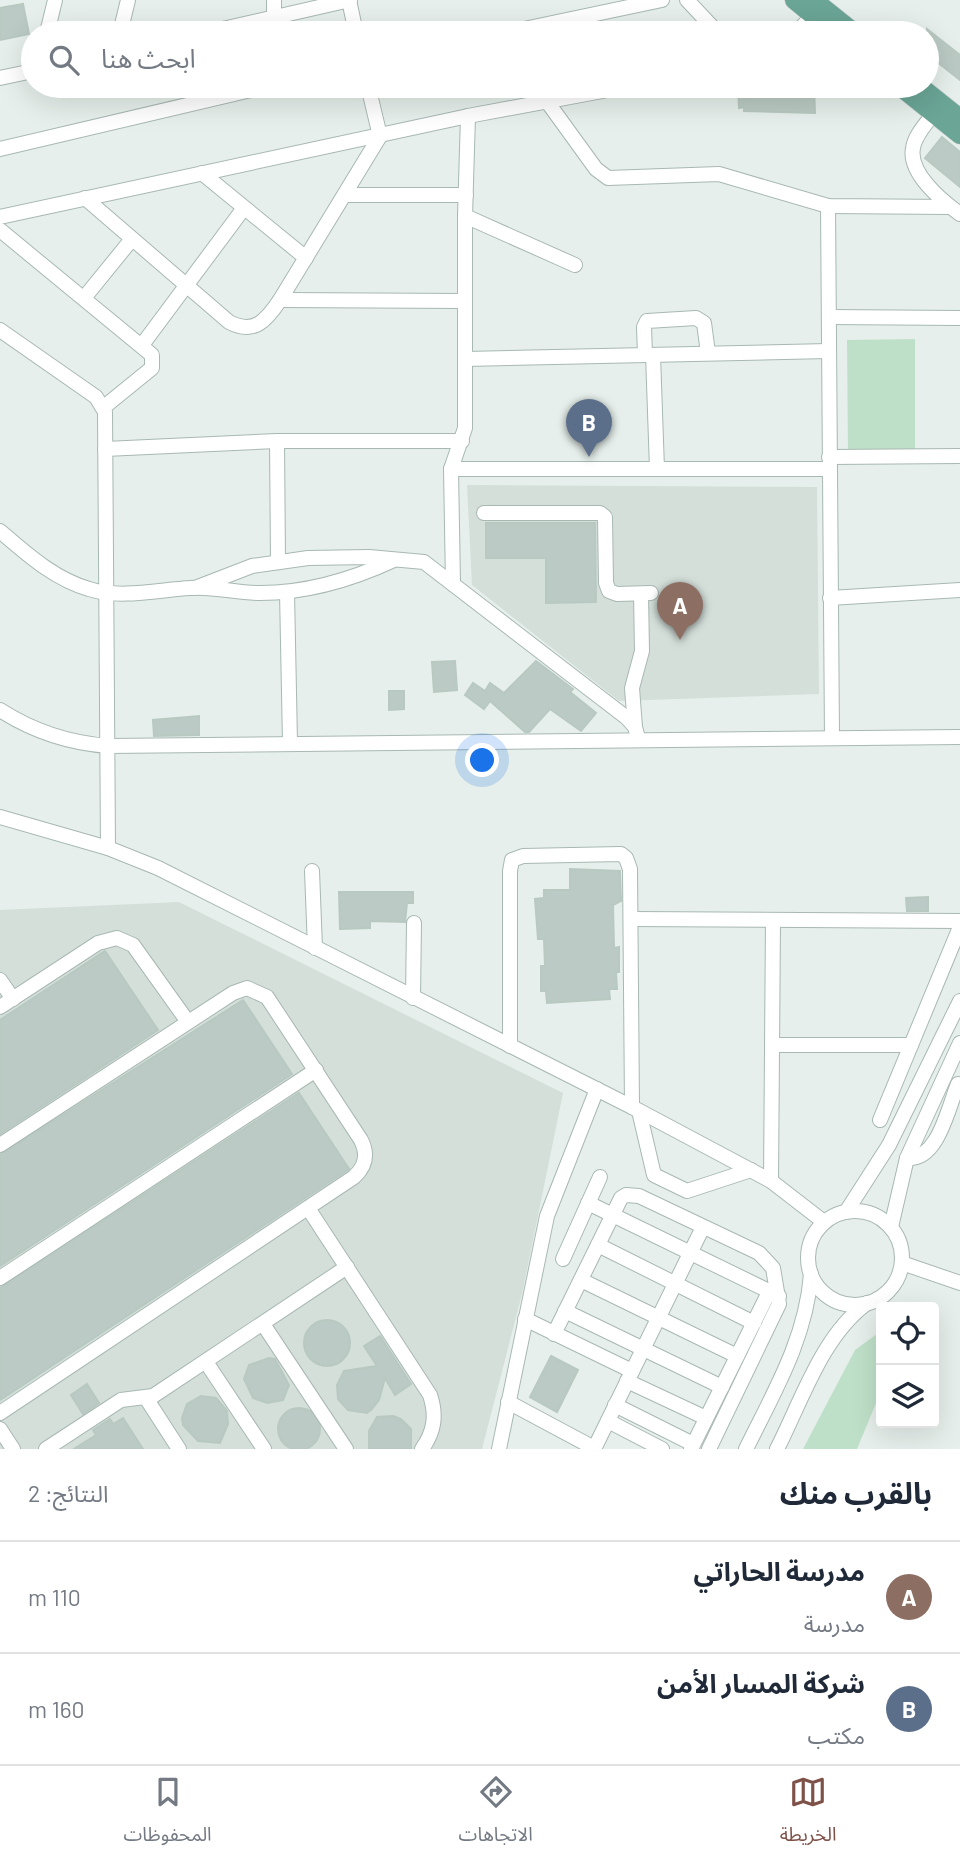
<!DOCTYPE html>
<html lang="ar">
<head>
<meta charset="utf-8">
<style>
	:root { --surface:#fff; --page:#f2f2f3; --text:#1f2937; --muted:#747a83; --line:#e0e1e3; --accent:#7f5249 }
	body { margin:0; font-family:Barlow,"Noto Sans Arabic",sans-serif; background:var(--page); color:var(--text); direction:rtl }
	.controls { position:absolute; right:21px; bottom:21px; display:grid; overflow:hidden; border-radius:7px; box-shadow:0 7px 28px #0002 }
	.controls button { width:63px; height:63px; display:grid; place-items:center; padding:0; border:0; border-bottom:2px solid var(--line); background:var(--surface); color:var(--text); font:35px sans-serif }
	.you { position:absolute; left:483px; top:761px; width:24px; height:24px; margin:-18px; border:5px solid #fff; border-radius:50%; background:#1a73e8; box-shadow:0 0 0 10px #1a73e833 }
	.badge { display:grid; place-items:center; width:46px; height:46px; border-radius:50%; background:var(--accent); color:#fff; font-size:23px; font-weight:700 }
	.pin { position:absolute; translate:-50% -58px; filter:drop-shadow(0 2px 4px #0008) }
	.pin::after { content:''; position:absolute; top:37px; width:24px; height:21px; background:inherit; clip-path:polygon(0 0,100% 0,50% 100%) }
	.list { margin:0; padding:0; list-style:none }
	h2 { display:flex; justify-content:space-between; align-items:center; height:91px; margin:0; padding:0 28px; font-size:30px }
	h2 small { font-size:23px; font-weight:400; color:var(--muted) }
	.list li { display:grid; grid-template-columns:46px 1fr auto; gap:21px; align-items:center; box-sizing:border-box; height:112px; padding:0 28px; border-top:2px solid var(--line) }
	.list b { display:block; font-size:26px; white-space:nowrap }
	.list p { margin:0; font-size:23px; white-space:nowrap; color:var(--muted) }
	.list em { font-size:23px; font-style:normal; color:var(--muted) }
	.icon { flex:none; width:38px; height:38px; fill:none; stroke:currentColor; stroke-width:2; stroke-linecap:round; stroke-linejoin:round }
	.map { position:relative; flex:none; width:960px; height:1449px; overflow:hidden; direction:ltr }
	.search { position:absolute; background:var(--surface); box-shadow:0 7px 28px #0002; left:21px; right:21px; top:21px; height:77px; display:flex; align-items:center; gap:18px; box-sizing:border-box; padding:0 24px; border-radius:38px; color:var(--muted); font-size:26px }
	.sheet { height:315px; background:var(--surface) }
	nav { display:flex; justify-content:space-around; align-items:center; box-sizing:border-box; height:98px; border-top:2px solid var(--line); background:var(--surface); font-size:19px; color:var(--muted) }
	nav a { display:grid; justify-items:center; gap:4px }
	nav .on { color:var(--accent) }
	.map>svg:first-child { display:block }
	.built { fill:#d4dfda }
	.green { fill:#bfe0c8 }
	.building { fill:#bbcac4; stroke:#b8c9c2; stroke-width:2 }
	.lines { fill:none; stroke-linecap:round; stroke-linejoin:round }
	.minor-casing { stroke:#a8b8b2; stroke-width:16 }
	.major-casing { stroke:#c2cac8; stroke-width:19 }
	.minor { stroke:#fff; stroke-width:14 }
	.major { stroke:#6aa596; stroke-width:18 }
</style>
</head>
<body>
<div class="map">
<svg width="960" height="1449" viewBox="0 0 960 1449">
	<rect width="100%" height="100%" fill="#e6efeb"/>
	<g class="built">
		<path d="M467,485L817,487L819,694L619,701L472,585Z"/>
		<path d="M179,902L563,1093L522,1294L482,1449H0V910Z"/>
	</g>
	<g class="green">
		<path d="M915,339V451L848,452L847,340Z"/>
		<path d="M881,1331V1391L857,1449H803L855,1350Z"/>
	</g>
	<g class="building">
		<path d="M23,4L29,34L0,40V8Z"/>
		<path d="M927,29L960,55V80L927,54Z"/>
		<path d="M738,86H814L815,113L744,111V107L739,108Z"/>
		<path d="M942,137L960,152V187L925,158Z"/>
		<path d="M486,523H595L596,602L546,603V558H486Z"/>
		<path d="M455,661L457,690L434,692L432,662Z"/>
		<path d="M536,661L573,689L570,692L596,713L581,731L550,709L529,732H525L490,701L484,709L465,695L473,683L485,691L490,683L504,693Z"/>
		<path d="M389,691H404V709L389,710Z"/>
		<path d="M199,716V735L154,736L153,720Z"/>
		<path d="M570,869L620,871L621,901L613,905L614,948L619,947V972H616L617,989H609L610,999L547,1003L546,991H541V966H545L544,939H538L535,899L544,898V890H570Z"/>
		<path d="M339,892H413V903H407L405,922L370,921V928L340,929Z"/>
		<path d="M928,897V911H907L906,898Z"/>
		<path d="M105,951L158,1030L0,1134V1020Z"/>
		<path d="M243,1000L292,1074L0,1266V1155Z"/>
		<path d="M299,1093L349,1169L0,1400V1288Z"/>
		<circle cx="327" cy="1343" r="23"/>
		<path d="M380,1336L411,1384L395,1395L385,1378L379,1400L372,1409L367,1413L348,1410L338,1399L337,1385L344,1371L377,1366L364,1346Z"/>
		<path d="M551,1356L578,1370L557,1412L530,1397Z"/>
		<path d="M269,1358L275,1359L289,1385L283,1400L267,1403L253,1398L244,1379L249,1365Z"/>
		<path d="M87,1384L99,1403L83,1414L71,1395Z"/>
		<path d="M201,1396L216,1398L227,1411L228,1424L220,1443L198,1441L183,1425L182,1418L187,1404Z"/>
		<circle cx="299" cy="1429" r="21"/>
		<path d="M393,1416L401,1419L411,1429V1449H369V1431L377,1417Z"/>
		<path d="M123,1418L143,1449H74L96,1435L93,1430L110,1419L113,1424Z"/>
	</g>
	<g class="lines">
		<g class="minor-casing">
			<g id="minor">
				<path d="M349,0L356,33"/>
				<path d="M687,0L718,33"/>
				<path d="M274,17V0"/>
				<path d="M47,33L55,0"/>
				<path d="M120,33L128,0"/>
				<path d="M205,33L350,0"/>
				<path d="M505,33L662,0"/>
				<path d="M795,33L813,16"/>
				<path d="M0,78L33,71"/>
				<path d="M546,100L596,169L608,178L719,174L828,206L950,207"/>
				<path d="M933,114C926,124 915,135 913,148C908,173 942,201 960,214"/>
				<path d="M0,149L268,86"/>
				<path d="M202,173L306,258"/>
				<path d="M346,195H466"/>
				<path d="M85,198L229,322C254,335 266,321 280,300L380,136L368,86"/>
				<path d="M828,206L832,738"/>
				<path d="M465,216L575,265"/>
				<path d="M0,217L468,116L629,86"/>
				<path d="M0,230L152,355V368L104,407"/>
				<path d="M84,298L132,239"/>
				<path d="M280,300L464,301"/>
				<path d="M829,317L960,318"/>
				<path d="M0,330L96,397L105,412L108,848"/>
				<path d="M142,345L244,208"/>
				<path d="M645,355L644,327L647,321L696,318L704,323L708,353"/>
				<path d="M653,355L657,469"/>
				<path d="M465,359L829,351"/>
				<path d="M277,441L278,561"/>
				<path d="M105,449L277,441H462"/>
				<path d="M829,457L960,456"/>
				<path d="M451,469H829"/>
				<path d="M484,513H600L605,517L606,583L609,591L617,594L651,593"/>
				<path d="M0,531C27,554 54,579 89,589C120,599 158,590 190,588C213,586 237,593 260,593C308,593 351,580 394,560"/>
				<path d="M453,584L451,469L465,428V216L468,116"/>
				<path d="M195,588L252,566L308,558L369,557L424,562L627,718L635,727L638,738"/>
				<path d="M287,592L290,743"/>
				<path d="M830,598L960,590"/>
				<path d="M0,710C34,732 68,743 108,746L960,737"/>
				<path d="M635,727L632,688L642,651L641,594"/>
				<path d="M0,817L108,848L158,868L632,1107L771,1181L824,1222"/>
				<path d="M312,871L315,948"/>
				<path d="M631,919L960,921"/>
				<path d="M0,980L13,999"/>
				<path d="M413,998L414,923"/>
				<path d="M0,1007L98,943L117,938L133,945L188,1022"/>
				<path d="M772,1045H911"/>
				<path d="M510,1046V871L512,860L523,856L621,854L626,858L630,869L632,1107"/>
				<path d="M639,1111L654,1175L687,1191L751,1170"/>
				<path d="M880,1120L960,927"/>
				<path d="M0,1145L233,993L247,988L267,997L361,1140C368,1154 366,1166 354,1177L0,1413"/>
				<path d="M907,1158C938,1161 948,1108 958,1084"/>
				<path d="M771,1181L773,920"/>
				<path d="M588,1203L779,1296"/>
				<path d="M308,1208L430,1395C437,1416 434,1432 422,1449"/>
				<circle cx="855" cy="1258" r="47"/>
				<path d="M846,1212L889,1145L960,1001"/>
				<path d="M891,1227L907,1158L960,1043"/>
				<path d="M598,1245L754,1323"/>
				<path d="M563,1259L600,1177"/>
				<path d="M902,1263L960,1283"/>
				<path d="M0,1278L316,1070"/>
				<path d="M581,1280L737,1356"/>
				<path d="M565,1311L722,1387"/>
				<path d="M525,1319L632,1371"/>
				<path d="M263,1324L346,1449"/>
				<path d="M554,1334L621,1198L626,1195L639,1196L759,1253L773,1268L779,1304L709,1449"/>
				<path d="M206,1362L264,1449"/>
				<path d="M627,1381L706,1418"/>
				<path d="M146,1398L179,1449"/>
				<path d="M508,1402L594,1448"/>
				<path d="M615,1405L693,1444"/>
				<path d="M608,1421L662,1449"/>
				<path d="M0,1429L13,1449"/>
				<path d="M46,1449L121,1400L153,1396L347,1267"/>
				<path d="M499,1449L547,1216L597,1089"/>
				<path d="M594,1449L703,1227"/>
				<path d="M691,1449L770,1290"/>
				<path d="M746,1449C774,1392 806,1339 811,1274"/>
				<path d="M777,1449C802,1400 822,1336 867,1303"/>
			</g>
		</g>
		<g class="major-casing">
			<g id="major">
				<path d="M794,0L834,33"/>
				<path d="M814,0L855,33"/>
				<path d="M899,86L960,135"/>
				<path d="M920,86L960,118"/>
			</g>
		</g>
		<use href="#minor" class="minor"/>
		<use href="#major" class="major"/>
	</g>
</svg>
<div class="controls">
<button><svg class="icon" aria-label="locate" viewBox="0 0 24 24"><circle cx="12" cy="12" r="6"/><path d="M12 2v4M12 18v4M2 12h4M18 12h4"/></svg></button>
<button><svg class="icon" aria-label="layers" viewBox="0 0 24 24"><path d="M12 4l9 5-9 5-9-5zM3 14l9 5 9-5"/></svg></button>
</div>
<div class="you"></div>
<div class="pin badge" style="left:680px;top:640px;background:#8d6e63">A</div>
<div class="pin badge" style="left:589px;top:457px;background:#5c6f8a">B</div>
<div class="search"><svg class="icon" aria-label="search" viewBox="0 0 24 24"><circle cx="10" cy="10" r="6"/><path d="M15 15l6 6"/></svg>ابحث هنا</div>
</div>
<section class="sheet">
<h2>بالقرب منك<small>النتائج: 2</small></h2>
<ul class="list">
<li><span class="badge" style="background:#8d6e63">A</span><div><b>مدرسة الحاراتي</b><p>مدرسة</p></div><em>110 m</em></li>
<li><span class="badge" style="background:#5c6f8a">B</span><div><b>شركة المسار الأمن</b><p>مكتب</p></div><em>160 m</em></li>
</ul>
</section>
<nav>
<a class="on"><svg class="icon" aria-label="map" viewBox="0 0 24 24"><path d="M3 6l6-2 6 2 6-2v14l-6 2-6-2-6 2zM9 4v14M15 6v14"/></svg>الخريطة</a>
<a><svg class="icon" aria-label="directions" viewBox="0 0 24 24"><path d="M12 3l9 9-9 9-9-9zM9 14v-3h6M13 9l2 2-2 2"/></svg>الاتجاهات</a>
<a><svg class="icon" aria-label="saved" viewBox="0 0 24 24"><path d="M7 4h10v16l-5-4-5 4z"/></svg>المحفوظات</a>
</nav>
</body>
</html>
